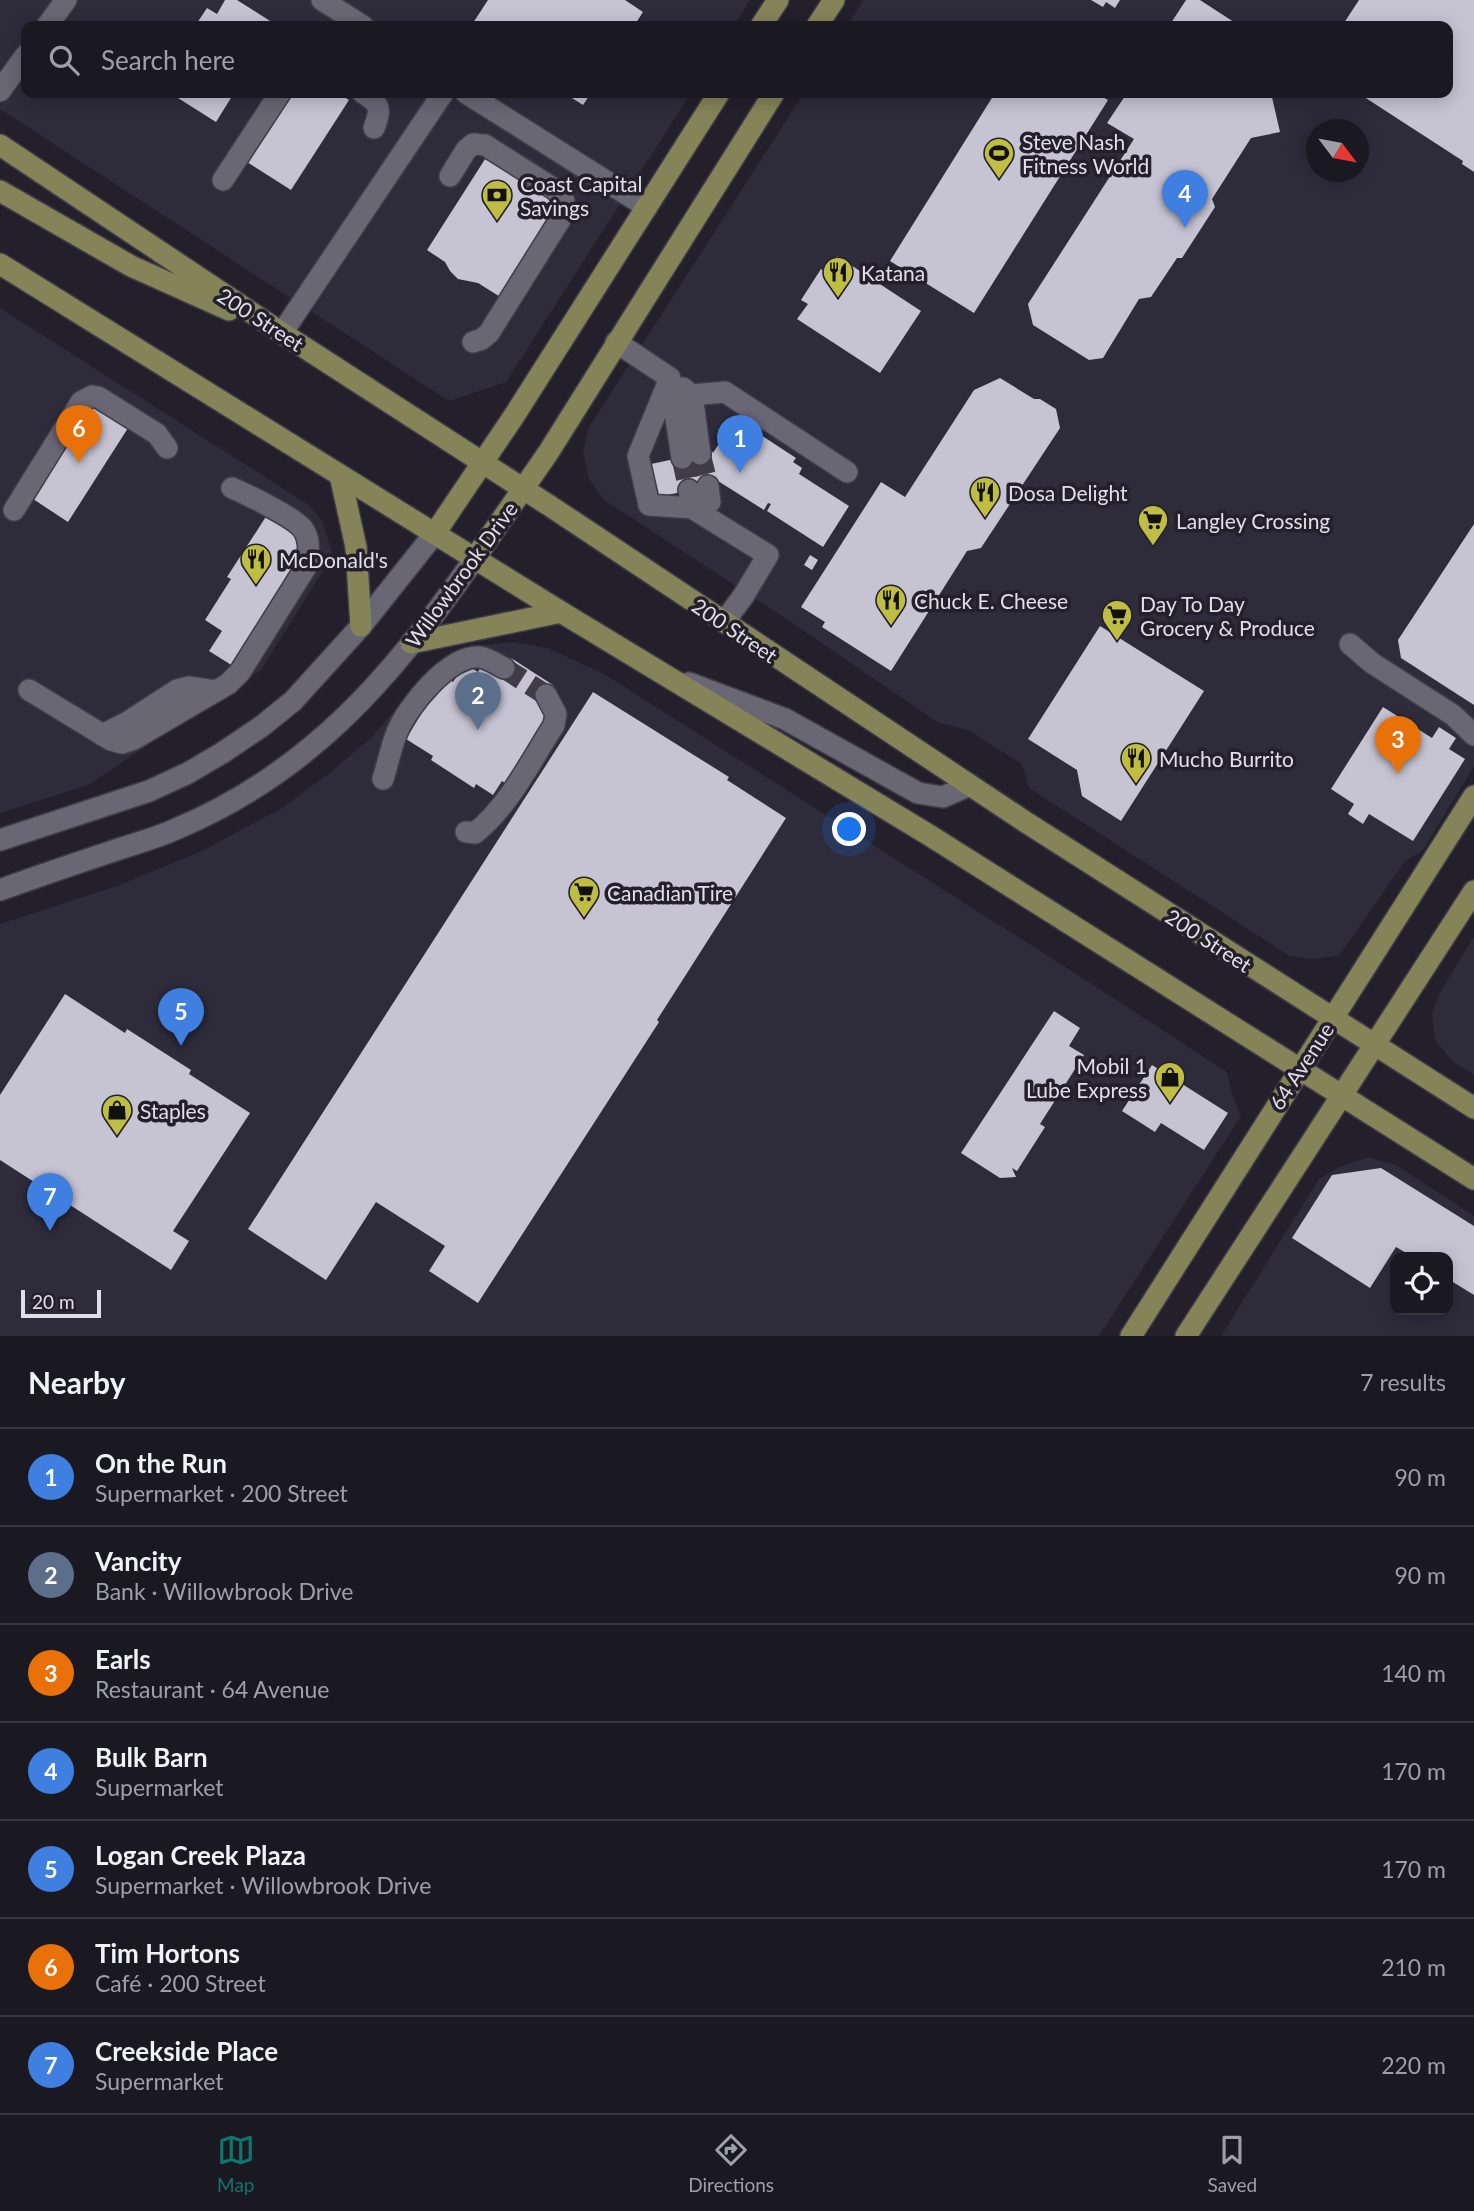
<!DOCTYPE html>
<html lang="en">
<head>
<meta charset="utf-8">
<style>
	:root { --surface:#1a1821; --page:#27252e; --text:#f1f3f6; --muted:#9fa0a5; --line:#38373f; --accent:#0f766e }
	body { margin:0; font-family:Lato,sans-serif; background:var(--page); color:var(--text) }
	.controls { position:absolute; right:21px; bottom:21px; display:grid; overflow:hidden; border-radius:14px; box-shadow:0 4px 18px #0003 }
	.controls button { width:63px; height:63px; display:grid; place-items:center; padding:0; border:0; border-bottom:2px solid var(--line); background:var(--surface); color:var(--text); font:35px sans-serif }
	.compass { position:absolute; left:1306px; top:119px; width:63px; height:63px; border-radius:50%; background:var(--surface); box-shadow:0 4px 18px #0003; rotate:122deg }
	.scale { position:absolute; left:21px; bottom:18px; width:80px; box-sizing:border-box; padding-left:7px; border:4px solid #e0dee6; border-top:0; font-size:19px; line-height:24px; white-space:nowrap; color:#e0dee6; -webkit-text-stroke:5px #23202c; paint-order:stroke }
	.you { position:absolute; left:850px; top:830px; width:24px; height:24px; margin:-18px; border:5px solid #fff; border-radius:50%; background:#1a73e8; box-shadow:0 0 0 10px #1a73e833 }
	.badge { display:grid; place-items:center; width:46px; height:46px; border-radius:50%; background:var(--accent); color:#fff; font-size:23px; font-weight:700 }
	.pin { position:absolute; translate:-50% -58px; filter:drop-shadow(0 2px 4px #0008) }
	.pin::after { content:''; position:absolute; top:37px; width:24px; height:21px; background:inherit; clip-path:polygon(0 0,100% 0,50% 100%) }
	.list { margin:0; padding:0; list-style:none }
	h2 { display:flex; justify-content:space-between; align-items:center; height:91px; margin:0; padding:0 28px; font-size:30px }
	h2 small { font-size:23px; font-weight:400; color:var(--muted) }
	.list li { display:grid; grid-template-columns:46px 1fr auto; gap:21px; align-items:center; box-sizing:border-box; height:98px; padding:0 28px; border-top:2px solid var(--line) }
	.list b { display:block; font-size:26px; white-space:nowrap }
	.list p { margin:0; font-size:23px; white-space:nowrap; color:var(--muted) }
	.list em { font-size:23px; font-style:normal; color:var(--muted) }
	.icon { flex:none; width:38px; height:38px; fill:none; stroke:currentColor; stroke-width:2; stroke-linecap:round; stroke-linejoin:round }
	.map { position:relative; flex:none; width:1474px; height:1336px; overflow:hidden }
	.search { position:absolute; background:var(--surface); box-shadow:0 4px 18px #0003; left:21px; right:21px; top:21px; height:77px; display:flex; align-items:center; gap:18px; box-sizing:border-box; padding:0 24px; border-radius:14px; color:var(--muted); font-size:26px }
	.sheet { height:777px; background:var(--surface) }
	nav { display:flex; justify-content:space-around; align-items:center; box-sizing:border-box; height:98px; border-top:2px solid var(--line); background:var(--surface); font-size:19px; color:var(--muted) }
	nav a { display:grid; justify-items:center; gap:4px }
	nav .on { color:var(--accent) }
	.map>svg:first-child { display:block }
	.built { fill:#2e2b3b; fill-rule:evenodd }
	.building { fill:#c6c3d3 }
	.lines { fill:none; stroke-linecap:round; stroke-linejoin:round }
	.minor-tunnel { stroke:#3f3c48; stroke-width:21; stroke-dasharray:21 10; stroke-linecap:butt }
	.minor-casing { stroke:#3f3d46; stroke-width:24 }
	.major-casing { stroke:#3f3d46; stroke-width:24 }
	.minor { stroke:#6a6775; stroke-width:21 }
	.major { stroke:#858459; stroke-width:21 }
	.labels { text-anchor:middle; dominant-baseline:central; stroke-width:7; stroke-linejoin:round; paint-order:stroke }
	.poi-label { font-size:21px; fill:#e0dee6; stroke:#23202c; text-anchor:start }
	.street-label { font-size:21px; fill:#e0dee6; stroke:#23202c }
</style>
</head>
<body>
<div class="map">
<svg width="1474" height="1336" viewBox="0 0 1474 1336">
	<rect width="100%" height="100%" fill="#23202c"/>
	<g class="built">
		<path d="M0,0H750L734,26H26V93H691L506,382L449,401L0,109Z"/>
		<path d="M864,0H1474V766L1423,850L1405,861L1339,956L1311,959L1290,956L1029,788L1022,764L968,730L939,723L786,619L603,499L589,479L583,452L589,427L804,93H1448V26H847ZM1316,130H1358V172H1316Z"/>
		<path d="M0,308L309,505L322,521L333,555L261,670L88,785L0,813Z"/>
		<path d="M513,642L548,648L604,674L1067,968L1227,1072L1233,1097L1241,1116L1099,1336H0V924L117,886L202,851L282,808L331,772L372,737L412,690L444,660L476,646Z"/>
		<path d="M1474,937V1075L1452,1061L1435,1040L1432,1013L1440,992Z"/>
		<path d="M1368,1157L1396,1165L1474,1216V1336H1221L1319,1179L1337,1168ZM1395,1257H1448V1310H1395Z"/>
	</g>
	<g class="building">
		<path d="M225,0H237L278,26H195L207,8L217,14Z"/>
		<path d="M488,0H625L643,12L634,26H471Z"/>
		<path d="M1091,0H1120L1115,8L1106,2L1103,7Z"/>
		<path d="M1186,0H1200L1240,26H1169Z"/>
		<path d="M1359,0H1474V172L1462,164L1463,161L1358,93H1448V26H1342Z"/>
		<path d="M170,93H234L216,122Z"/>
		<path d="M291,93H338L349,100L291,190L247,162Z"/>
		<path d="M564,93H591L583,105Z"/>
		<path d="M995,93H1096L1108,100L974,313L890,261Z"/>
		<path d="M1127,93H1271L1280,132L1251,138L1212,199L1215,207L1182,258H1177L1151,297L1139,299L1103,358L1089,360L1033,325L1028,304L1134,139L1107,123Z"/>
		<path d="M487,156L552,197L555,214L502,298L478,283L458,279L450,271L445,262L427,250Z"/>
		<path d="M837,256L921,311L880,373L797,319L808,304L801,300L821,269L826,272Z"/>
		<path d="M1000,378L1034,399H1040L1056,409L1060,428L981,548L967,551L891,671L822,627L825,622L801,607L881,482L905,497L974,390Z"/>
		<path d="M94,406L128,428L68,522L30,497L82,415L86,418Z"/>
		<path d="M735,418L796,458L793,462L802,468L799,474L849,506L823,547L767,511L771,504L768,503L764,510L718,481L719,484L658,497L651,464L712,451L713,453Z"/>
		<path d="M267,515L297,535L303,556L233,666L209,651L222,631L205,620L231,579L227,577Z"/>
		<path d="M1474,524V705L1401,658L1398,640Z"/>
		<path d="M810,555L818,560L812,570L804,565Z"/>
		<path d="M1100,626L1204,691L1121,821L1082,796L1077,770L1028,739Z"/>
		<path d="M511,658L553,685L540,706L550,712L509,786L502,781L493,795L476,784L474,788L431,760L433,756L406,739L444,676L453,682L465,664L478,672L483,663L500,674Z"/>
		<path d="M593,692L729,777L727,780L786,818L657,1020L659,1022L478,1303L429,1271L445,1246L376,1202L326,1280L248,1229Z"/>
		<path d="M1383,707L1432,738L1439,727L1456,738L1449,749L1465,759L1413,841L1369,814L1363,824L1348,814L1354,804L1331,789Z"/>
		<path d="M65,994L125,1033L127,1029L191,1070L189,1074L250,1113L173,1231L189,1241L171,1270L0,1160V1095Z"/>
		<path d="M1054,1011L1080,1028L1069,1046L1084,1055L1040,1124L1045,1127L1017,1171L1012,1168L1016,1177L1000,1178L961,1153Z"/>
		<path d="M1152,1065L1228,1113L1204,1150L1161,1123L1155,1132L1122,1111Z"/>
		<path d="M1381,1168L1474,1226V1295L1448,1279V1257H1413L1396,1247L1370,1288L1292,1238L1332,1175Z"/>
	</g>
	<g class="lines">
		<g class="minor-tunnel">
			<path d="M700,454L708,486"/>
			<path d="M682,458L689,490"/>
			<path d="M504,668L546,695"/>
		</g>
		<g class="minor-casing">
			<g id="minor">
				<path d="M322,0L363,26"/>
				<path d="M47,26L66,0"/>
				<path d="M0,91L26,55"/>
				<path d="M363,93C381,104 381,109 374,128"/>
				<path d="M466,93L647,207"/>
				<path d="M450,176L466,150L473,144L485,145L556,190L564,201L563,215L489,333L482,339L473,342"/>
				<path d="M223,180L280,93"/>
				<path d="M282,333L443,93"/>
				<path d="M616,342L670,378L638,456L649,505L692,508L768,555L744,595L724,622"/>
				<path d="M670,380L682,458"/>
				<path d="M683,388L692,395L700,454"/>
				<path d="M692,395L725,392L847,472"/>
				<path d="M689,490L692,508L710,502L708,486"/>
				<path d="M14,510L81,402L92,396L98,397L157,434L167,448"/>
				<path d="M1350,644L1372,663L1453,715L1474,735"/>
				<path d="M689,683L785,719L918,793L943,797L970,785"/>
				<path d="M29,690L111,740L122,743L134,739L228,684L240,672L306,567C309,555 311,540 303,529C294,517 248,495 232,488"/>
				<path d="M102,735L126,723L177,690L189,687L215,691"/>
				<path d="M383,779C388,763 391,747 397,732C408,706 449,655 479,657C488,658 496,664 504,668"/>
				<path d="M466,832L475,833C509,806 531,761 554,725L556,714L546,695"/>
				<path d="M0,840L149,791L188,773L222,753L262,726L293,701L361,626L435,533"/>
				<path d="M0,890C38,876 77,863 116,850C136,843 157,838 176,829C310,773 394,675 475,558"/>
			</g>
		</g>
		<g class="major-casing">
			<g id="major">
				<path d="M761,26L778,0"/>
				<path d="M817,26L834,0"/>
				<path d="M0,145L282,333L550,506L1024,821L1474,1108"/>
				<path d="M0,191L131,266L229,310"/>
				<path d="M0,264L561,612L929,835L1474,1179"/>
				<path d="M340,475L356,547L361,626"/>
				<path d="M435,533L514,416L719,93"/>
				<path d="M475,558L548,453L774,93"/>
				<path d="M411,643L561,612"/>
				<path d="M1131,1336L1474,796"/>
				<path d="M1186,1336L1474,891"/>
			</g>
		</g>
		<use href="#minor" class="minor"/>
		<use href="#major" class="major"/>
	</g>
	<defs>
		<g id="stadium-pin" transform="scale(1.575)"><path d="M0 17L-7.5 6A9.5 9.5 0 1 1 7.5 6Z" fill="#bfbe42" stroke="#23202c"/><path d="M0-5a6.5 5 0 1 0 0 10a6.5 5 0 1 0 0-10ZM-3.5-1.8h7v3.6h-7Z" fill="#111"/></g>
		<g id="bank-pin" transform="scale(1.575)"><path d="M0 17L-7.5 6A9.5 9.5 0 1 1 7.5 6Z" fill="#bfbe42" stroke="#23202c"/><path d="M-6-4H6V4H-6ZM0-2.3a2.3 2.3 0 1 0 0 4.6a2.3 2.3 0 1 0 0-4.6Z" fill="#111"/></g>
		<g id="restaurant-pin" transform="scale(1.575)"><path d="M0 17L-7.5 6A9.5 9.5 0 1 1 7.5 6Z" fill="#bfbe42" stroke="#23202c"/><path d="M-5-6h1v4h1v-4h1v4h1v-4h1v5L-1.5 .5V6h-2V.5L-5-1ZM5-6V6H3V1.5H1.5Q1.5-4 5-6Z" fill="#111"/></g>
		<g id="supermarket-pin" transform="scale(1.575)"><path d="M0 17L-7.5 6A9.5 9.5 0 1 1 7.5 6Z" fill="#bfbe42" stroke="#23202c"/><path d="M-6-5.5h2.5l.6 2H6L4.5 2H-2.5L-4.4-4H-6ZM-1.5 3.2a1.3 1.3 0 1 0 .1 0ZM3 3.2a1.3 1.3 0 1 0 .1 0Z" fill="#111"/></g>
		<g id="shop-pin" transform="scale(1.575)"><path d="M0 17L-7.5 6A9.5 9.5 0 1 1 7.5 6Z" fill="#bfbe42" stroke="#23202c"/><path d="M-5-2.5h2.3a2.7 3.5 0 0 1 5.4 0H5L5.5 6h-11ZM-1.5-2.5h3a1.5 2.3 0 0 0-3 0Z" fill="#111"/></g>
	</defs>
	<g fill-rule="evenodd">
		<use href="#stadium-pin" x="999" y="153"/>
		<use href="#bank-pin" x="497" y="195"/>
		<use href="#restaurant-pin" x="838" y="272"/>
		<use href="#restaurant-pin" x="985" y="492"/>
		<use href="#supermarket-pin" x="1153" y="520"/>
		<use href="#restaurant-pin" x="256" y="559"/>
		<use href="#restaurant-pin" x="891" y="600"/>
		<use href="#supermarket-pin" x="1117" y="615"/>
		<use href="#restaurant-pin" x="1136" y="758"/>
		<use href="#supermarket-pin" x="584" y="892"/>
		<use href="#shop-pin" x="1170" y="1077"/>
		<use href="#shop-pin" x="117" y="1110"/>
	</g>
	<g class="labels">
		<g class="poi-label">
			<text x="1022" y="141">Steve Nash<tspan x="1022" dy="24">Fitness World</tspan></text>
			<text x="520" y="183">Coast Capital<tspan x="520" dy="24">Savings</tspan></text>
			<text x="861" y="272">Katana</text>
			<text x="1008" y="492">Dosa Delight</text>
			<text x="1176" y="520">Langley Crossing</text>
			<text x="279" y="559">McDonald's</text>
			<text x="914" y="600">Chuck E. Cheese</text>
			<text x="1140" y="603">Day To Day<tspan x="1140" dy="24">Grocery &amp; Produce</tspan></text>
			<text x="1159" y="758">Mucho Burrito</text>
			<text x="607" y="892">Canadian Tire</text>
			<text x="1147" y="1065" text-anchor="end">Mobil 1<tspan x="1147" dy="24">Lube Express</tspan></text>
			<text x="140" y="1110">Staples</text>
		</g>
		<g class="street-label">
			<text transform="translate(261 319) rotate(33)">200 Street</text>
			<text transform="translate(461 574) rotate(-54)">Willowbrook Drive</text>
			<text transform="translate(735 630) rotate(34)">200 Street</text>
			<text transform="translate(1209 940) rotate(33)">200 Street</text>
			<text transform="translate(1301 1066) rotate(-57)">64 Avenue</text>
		</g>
	</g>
</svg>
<div class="controls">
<button><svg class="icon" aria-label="locate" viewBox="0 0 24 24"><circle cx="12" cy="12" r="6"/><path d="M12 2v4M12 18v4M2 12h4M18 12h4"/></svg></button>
</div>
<svg class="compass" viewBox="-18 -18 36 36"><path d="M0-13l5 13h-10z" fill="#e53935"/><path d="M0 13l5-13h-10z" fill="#9fa0a5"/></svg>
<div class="scale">20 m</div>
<div class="you"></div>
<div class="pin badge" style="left:740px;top:473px;background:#3f7fe0">1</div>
<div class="pin badge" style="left:478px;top:730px;background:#5c6f8a">2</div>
<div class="pin badge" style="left:1398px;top:774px;background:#e8710a">3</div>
<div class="pin badge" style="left:1185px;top:228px;background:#3f7fe0">4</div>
<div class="pin badge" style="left:181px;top:1046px;background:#3f7fe0">5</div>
<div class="pin badge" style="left:79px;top:463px;background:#e8710a">6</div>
<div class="pin badge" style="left:50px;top:1231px;background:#3f7fe0">7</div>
<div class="search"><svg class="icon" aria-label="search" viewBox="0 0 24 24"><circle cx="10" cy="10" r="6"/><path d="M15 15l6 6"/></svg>Search here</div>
</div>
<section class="sheet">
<h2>Nearby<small>7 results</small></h2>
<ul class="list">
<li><span class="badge" style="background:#3f7fe0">1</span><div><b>On the Run</b><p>Supermarket · 200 Street</p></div><em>90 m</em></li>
<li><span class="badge" style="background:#5c6f8a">2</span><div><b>Vancity</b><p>Bank · Willowbrook Drive</p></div><em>90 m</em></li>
<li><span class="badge" style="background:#e8710a">3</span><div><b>Earls</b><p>Restaurant · 64 Avenue</p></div><em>140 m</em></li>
<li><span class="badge" style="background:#3f7fe0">4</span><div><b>Bulk Barn</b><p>Supermarket</p></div><em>170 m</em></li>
<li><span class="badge" style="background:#3f7fe0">5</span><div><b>Logan Creek Plaza</b><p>Supermarket · Willowbrook Drive</p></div><em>170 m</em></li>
<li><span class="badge" style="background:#e8710a">6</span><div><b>Tim Hortons</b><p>Café · 200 Street</p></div><em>210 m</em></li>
<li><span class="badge" style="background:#3f7fe0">7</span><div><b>Creekside Place</b><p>Supermarket</p></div><em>220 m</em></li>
</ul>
</section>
<nav>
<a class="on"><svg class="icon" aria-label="map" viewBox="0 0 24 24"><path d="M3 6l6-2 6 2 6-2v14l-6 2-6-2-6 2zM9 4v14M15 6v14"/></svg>Map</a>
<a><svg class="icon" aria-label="directions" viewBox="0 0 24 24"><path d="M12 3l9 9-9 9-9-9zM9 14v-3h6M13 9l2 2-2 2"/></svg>Directions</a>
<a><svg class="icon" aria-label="saved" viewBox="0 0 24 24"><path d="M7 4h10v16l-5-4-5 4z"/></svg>Saved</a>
</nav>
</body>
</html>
